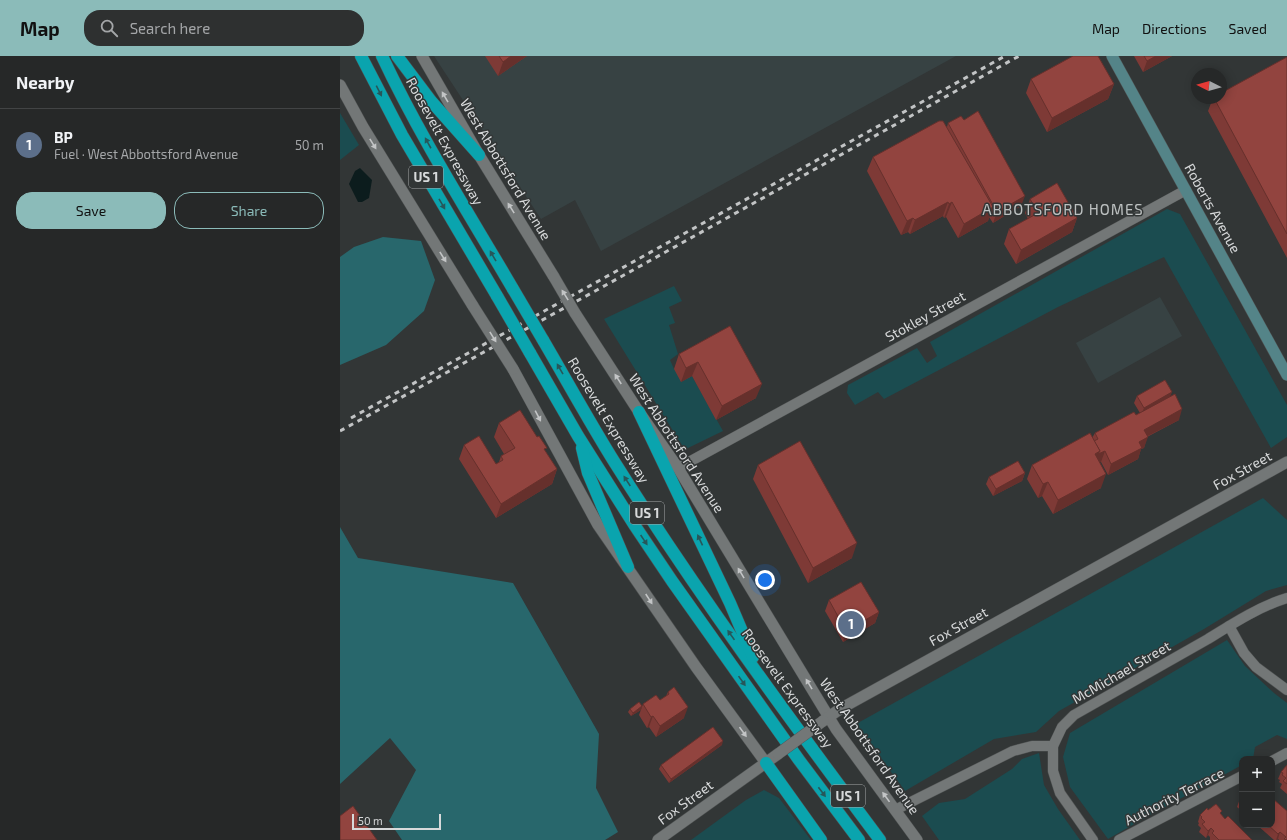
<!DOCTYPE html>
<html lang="en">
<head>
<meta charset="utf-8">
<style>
	:root { --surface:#262828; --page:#2e3030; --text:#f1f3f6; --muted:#a4a6a8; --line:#424445; --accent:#8bbbb9 }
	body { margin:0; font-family:"Exo 2",sans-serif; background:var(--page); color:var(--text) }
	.controls { position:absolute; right:12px; bottom:12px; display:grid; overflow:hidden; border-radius:8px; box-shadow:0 2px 10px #0003 }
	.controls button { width:36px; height:36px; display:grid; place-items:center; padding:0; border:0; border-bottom:1px solid var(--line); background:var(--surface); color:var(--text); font:20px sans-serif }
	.compass { position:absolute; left:851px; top:12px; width:36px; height:36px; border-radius:50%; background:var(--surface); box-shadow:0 2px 10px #0003; rotate:276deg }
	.scale { position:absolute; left:12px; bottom:10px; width:89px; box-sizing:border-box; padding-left:4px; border:2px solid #d7d9da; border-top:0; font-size:11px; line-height:14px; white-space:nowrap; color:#d7d9da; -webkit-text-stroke:3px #323636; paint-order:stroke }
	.you { position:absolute; left:425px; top:524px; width:14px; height:14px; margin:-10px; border:3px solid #fff; border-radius:50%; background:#1a73e8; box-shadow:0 0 0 6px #1a73e833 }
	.badge { display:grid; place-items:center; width:26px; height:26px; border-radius:50%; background:var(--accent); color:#fff; font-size:13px; font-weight:700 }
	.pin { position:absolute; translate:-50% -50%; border:2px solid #fff; box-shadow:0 1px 4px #0006 }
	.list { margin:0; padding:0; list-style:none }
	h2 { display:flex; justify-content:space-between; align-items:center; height:52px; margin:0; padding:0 16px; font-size:17px }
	h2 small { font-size:13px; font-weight:400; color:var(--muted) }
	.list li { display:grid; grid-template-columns:26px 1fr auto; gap:12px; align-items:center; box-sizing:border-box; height:72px; padding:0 16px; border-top:1px solid var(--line) }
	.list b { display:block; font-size:15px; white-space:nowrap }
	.list p { margin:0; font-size:13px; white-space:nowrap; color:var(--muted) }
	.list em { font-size:13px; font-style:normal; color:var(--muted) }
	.actions { display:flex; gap:8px; padding:12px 16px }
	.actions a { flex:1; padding:9px 0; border:1px solid var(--accent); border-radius:16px; text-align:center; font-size:14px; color:var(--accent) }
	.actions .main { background:var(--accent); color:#111 }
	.icon { flex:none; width:22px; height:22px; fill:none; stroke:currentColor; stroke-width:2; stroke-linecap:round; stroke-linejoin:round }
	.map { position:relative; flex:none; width:947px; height:784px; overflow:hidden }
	header { display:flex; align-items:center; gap:24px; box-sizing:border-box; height:56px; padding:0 20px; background:var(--accent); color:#111 }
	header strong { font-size:19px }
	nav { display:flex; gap:22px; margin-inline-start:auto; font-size:14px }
	.search { width:280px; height:36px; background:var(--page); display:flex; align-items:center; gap:10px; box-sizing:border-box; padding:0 14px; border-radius:16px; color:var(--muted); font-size:15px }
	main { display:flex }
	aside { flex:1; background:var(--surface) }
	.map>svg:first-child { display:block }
	.built { fill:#374243 }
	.green { fill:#1b4c50 }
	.forest { fill:#28676c }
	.water { fill:#0c1c1d }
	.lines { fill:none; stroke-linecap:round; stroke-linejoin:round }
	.minor-casing { stroke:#4f5252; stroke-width:11 }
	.tertiary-casing { stroke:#4f5252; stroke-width:12 }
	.secondary-casing { stroke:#4f5252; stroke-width:12 }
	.motorway-casing { stroke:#4f5252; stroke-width:13 }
	.minor { stroke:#737777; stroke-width:10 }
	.tertiary { stroke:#737777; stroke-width:11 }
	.secondary { stroke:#548488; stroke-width:11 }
	.motorway { stroke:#0aa4ae; stroke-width:12 }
	.rail { stroke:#c2c4c5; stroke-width:3; stroke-dasharray:5 5; stroke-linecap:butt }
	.tertiary-bridge-casing { stroke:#4f5252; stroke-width:12; stroke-linecap:butt }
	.motorway-bridge-casing { stroke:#4f5252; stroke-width:13; stroke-linecap:butt }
	.tertiary-bridge { stroke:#737777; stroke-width:11 }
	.motorway-bridge { stroke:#0aa4ae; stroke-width:12 }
	.wall { fill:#7e3a36 }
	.shaded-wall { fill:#66302c }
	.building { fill:#92443f; stroke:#66302c }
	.oneway { fill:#26575a }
	.oneway2 { fill:#c3c5c6 }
	.labels { text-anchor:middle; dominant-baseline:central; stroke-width:3; stroke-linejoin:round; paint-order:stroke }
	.shield { fill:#323636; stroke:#a6a8a9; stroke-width:1 }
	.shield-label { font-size:13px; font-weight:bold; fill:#d7d9da }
	.street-label { font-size:14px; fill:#d7d9da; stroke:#323636 }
	.neighbourhood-label { font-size:15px; letter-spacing:1px; fill:#bcc0c0; stroke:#323636 }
</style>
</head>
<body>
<header>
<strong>Map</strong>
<div class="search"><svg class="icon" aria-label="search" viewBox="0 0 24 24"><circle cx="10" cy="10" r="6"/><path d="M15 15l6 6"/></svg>Search here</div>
<nav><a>Map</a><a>Directions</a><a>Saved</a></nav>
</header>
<main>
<aside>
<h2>Nearby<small></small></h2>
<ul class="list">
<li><span class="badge" style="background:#5c6f8a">1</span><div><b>BP</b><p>Fuel · West Abbottsford Avenue</p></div><em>50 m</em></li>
</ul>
<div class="actions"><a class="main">Save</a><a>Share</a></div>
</aside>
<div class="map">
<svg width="947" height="784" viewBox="0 0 947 784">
	<rect width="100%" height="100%" fill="#323636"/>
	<g class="built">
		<path d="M94,0H616L261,195L235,144L201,163Z"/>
		<path d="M820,241L842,280L758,327L736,287Z"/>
	</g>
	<g class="green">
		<path d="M0,57L19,89L0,104Z"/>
		<path d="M827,153L840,158L947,349V381L931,392L824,201L718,251L544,343L538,336L515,349L507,337L508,329L577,292L587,307L597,300L590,286Z"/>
		<path d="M334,230L342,245L329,251L335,267L329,269L338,298L330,304L334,313L352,320L383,375L348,392L343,391L264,263Z"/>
		<path d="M923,442L947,464V529L926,535L864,573L719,655L696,676L654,683L565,735L516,668Z"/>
		<path d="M887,584L905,610L934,637L947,647V683L937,679L915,691L913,703H902V709L803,763L768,783L730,731L723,701L730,677Z"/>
		<path d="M699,697L704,729L718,753L740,784H599L582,760L599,747L625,743L672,713L682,703Z"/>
		<path d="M424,734L439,742L471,784H351L406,744Z"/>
	</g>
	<g class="forest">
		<path d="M43,181L81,185L95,224L84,255L46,289L0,309V201L14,191Z"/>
		<path d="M0,471L18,502L173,527L259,678L256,732L278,776L265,784H62L49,765L76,714L50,682L0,728Z"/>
	</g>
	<path class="water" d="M20,112L32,124L29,142L22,146H18L9,128L15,115Z"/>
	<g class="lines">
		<g class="minor-casing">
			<g id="minor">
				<path d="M338,412L846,134"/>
				<path d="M889,570L904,597L916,611L947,634"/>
				<path d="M932,705L947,697"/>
				<path d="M555,754L673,695L692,690H713"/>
				<path d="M753,784L720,737L713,715V690L722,671L734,659L868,583C892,568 920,550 947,542"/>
				<path d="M779,784L902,720"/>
			</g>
		</g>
		<g class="tertiary-casing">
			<g id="tertiary">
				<path d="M82,0L139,99L214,221"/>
				<path d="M0,29L23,71L133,250"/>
				<path d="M235,257L299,356L338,412L496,673L577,784"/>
				<path d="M173,313L258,469L356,611L426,707"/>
				<path d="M483,665L500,653L947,406"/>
				<path d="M318,784L438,698"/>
			</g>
		</g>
		<g class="secondary-casing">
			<path id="secondary" d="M772,0L947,319"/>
		</g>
		<g class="motorway-casing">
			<g id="motorway">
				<path d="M21,0L62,79L157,240"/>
				<path d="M42,0C80,81 128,156 173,233"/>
				<path d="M57,0L91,45L139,99"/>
				<path d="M203,284C227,325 250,367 275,407C357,537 448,661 540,784"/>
				<path d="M190,297L238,380L295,470L332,525L459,704L519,784"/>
				<path d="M299,356L390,547L413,601"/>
				<path d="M242,392L248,417L288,511"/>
				<path d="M426,707L481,784"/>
			</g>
		</g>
		<use href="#minor" class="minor"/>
		<use href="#tertiary" class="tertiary"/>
		<use href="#secondary" class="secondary"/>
		<use href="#motorway" class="motorway"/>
		<g class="rail">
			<path d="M11,362L665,0"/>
			<path d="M0,375L257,234L679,0"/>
		</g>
		<g class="tertiary-bridge-casing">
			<g id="tertiary-bridge">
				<path d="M214,221L235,257"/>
				<path d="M133,250L173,313"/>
				<path d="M438,698L483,665"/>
			</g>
		</g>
		<g class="motorway-bridge-casing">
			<g id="motorway-bridge">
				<path d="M173,233L203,284"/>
				<path d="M157,240L190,297"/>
			</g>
		</g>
		<use href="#tertiary-bridge" class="tertiary-bridge"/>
		<use href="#motorway-bridge" class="motorway-bridge"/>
	</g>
	<g class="wall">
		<path d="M145,0H187L158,20Z"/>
		<path d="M794,0H832L803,16Z"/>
		<path d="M947,1V202L868,55L873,42H881Z"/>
		<path d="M691,23L774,28L768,43L707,76L686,37Z"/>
		<path d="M608,67L681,150L653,167L649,161L648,165L618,182L606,161L604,162L603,160L570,178L568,176L561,179L527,115L533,101L607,71Z"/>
		<path d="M690,143L737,162L732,176L676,208L664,188L669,173L688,163L685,157Z"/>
		<path d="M390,270L416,342L376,364L352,320L341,326L334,313L339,298Z"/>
		<path d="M797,340L830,341L839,364L807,381L804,392L801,393L798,403L768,419L761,406H760L761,432L713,458L702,440L698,442L687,423L692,409L752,382L755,377L800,357L794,347Z"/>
		<path d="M159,367L205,395L217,413L212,428L156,462L119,403L124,389L156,408L159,406L161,400L164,398L154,381Z"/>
		<path d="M418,409L512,502L468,527L413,423Z"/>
		<path d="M685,417L682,425L653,440L646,428L649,421Z"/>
		<path d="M489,544L539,556L535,567L503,586L485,555Z"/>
		<path d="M328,636L344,662L316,681L309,671L307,672L299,659L303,648L320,644L326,640Z"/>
		<path d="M302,650L301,654L291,660L288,656L290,653Z"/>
		<path d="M382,689L329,727L319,713L321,709Z"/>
		<path d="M947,709V738L940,732L942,728L939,726L940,724L938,723L941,716Z"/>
		<path d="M902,737V755L897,751Z"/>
		<path d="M868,754L881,759L885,763L912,784H870V781L868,779L866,782L859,776L861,772L858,769L859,767L858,766L860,759Z"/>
		<path d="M947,755V784H939L938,783L937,784H934L917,769H932Z"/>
	</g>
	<g class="shaded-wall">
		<path d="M171,0H187L158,20L163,6Z"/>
		<path d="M816,0H832L803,16L807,5Z"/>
		<path d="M774,28L768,43L707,76L712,62Z"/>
		<path d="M685,140L681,150L653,167L657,156Z"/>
		<path d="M608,146L603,160L570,178L575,164Z"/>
		<path d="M612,146L606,161L604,162L609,148Z"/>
		<path d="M653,151L648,165L618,182L624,168Z"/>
		<path d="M573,162L568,176L561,179L567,165Z"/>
		<path d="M737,162L732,176L676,208L681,194Z"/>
		<path d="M358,306L352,320L341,326L346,312Z"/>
		<path d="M422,328L416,342L376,364L382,350Z"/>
		<path d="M832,336L829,344L801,359L804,352Z"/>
		<path d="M842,353L839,364L800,384L804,374Z"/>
		<path d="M808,381L804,392L801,393L798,403L768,419L771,408L799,386Z"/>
		<path d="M760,395L754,409L755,398Z"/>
		<path d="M765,395L761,406L754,409L758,398Z"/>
		<path d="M217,413L212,428L156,462L161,448Z"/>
		<path d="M685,417L682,425L653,440L656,433Z"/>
		<path d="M766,418L761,432L713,458L718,444Z"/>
		<path d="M708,426L702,440L698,442L703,428Z"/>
		<path d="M517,487L512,502L468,527L473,512Z"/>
		<path d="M539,556L535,567L503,586L506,575Z"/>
		<path d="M302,650L301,654L291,660L293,657Z"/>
		<path d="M348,651L344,662L316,681L320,670Z"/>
		<path d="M313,660L309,671L307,672L311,661Z"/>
		<path d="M383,685L382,689L329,727L331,723Z"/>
		<path d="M871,772L868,779L866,782L868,775Z"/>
		<path d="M940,776L938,783L936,784L938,778Z"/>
	</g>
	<g class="building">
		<path d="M159,0H171L163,6Z"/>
		<path d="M733,0H758L774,28L712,62L691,23Z"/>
		<path d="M804,0H816L807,5Z"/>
		<path d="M947,1V178L874,42H881V37Z"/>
		<path d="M638,55L685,140L657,156L608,67L621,60L624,64Z"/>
		<path d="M599,65H603L653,151L624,168L612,146L609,148L608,146L575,164L573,162L567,165L533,101Z"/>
		<path d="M717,127L737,162L681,194L669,173L698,157L690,143Z"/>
		<path d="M390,270L422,328L382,350L358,306L346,312L339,298Z"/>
		<path d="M825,324L832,336L804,352L797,340Z"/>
		<path d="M835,338L842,353L804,374L808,381L799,386L802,392L771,408L765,395L758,398L760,395L754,385L758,383L755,377L794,356L796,359Z"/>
		<path d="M180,354L197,381L199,380L207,392L204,393L217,413L161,448L124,389L139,380L156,408L163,404L161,400L175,392L159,367Z"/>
		<path d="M750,377L760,395L755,398L766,418L718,444L708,426L703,428L692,409Z"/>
		<path d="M460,385L517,487L473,512L418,409Z"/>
		<path d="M678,405L685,417L656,433L649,421Z"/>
		<path d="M521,526L539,556L506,575L489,544Z"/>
		<path d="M334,631L348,651L320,670L313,660L311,661L303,648L316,639L320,644L329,638L328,636Z"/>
		<path d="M299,646L302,650L293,657L290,653Z"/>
		<path d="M373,671L383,685L331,723L321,709Z"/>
		<path d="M947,709V728L943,725L946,722L942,719L943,717L941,716Z"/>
		<path d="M902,740V745L900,743Z"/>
		<path d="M932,742L947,755V784L944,783L946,781L940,776L938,778L928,769H932Z"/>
		<path d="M876,748L882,755L880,757L885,763L888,760L912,784H879L872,777L874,775L871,772L868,775L862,768L865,766L861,762L862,761L860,759L867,752L868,754Z"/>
		<path d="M13,750L37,784H0V760Z"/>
	</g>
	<defs><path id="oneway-solid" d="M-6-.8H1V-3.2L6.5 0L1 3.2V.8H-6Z"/></defs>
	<g class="oneway">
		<use href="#oneway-solid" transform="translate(39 35) rotate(63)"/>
		<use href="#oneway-solid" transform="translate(88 87) rotate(-119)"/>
		<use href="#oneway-solid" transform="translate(102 148) rotate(60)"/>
		<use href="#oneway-solid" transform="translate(153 200) rotate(-120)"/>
		<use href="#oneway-solid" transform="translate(220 313) rotate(-120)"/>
		<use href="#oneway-solid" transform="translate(287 425) rotate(-123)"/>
		<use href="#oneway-solid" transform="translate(304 484) rotate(56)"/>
		<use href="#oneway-solid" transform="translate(360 484) rotate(-115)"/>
		<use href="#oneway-solid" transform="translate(391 579) rotate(-125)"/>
		<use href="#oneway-solid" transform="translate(402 625) rotate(55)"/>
		<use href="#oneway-solid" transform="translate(482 736) rotate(53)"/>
	</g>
	<g class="oneway2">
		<use href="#oneway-solid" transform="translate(105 41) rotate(-120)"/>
		<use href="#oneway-solid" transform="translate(33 88) rotate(58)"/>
		<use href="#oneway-solid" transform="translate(171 152) rotate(-122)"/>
		<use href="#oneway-solid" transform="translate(103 201) rotate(58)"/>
		<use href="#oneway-solid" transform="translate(225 239) rotate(-122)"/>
		<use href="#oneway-solid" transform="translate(153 281) rotate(58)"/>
		<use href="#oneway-solid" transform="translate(278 323) rotate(-123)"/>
		<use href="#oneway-solid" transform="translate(198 360) rotate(62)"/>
		<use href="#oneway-solid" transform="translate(401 517) rotate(-121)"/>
		<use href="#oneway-solid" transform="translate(309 543) rotate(57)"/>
		<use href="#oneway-solid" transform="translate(469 628) rotate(-121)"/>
		<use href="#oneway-solid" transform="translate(403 676) rotate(54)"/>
		<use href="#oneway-solid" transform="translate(546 741) rotate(-126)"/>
	</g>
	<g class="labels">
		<g class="shield">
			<rect x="69" y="110" width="34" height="22" rx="3"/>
			<rect x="290" y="446" width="34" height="22" rx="3"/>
			<rect x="491" y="729" width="34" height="22" rx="3"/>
		</g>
		<g class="shield-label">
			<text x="86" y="121">US 1</text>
			<text x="307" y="457">US 1</text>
			<text x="508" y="740">US 1</text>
		</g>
		<g class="street-label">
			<text transform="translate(105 85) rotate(61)">Roosevelt Expressway</text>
			<text transform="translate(166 113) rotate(59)">West Abbottsford Avenue</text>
			<text transform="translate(873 152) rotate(61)">Roberts Avenue</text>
			<text transform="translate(585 260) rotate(-29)">Stokley Street</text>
			<text transform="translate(269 364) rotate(59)">Roosevelt Expressway</text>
			<text transform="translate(337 387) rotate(57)">West Abbottsford Avenue</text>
			<text transform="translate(902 414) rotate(-29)">Fox Street</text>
			<text transform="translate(618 570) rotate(-29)">Fox Street</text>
			<text transform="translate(781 616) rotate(-30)">McMichael Street</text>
			<text transform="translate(448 632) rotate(54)">Roosevelt Expressway</text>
			<text transform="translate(530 690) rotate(55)">West Abbottsford Avenue</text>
			<text transform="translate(834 740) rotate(-27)">Authority Terrace</text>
			<text transform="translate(345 746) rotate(-36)">Fox Street</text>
		</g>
		<g class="neighbourhood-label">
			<text x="723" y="153">ABBOTSFORD HOMES</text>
		</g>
	</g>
</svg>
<div class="controls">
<button>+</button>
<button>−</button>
</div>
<svg class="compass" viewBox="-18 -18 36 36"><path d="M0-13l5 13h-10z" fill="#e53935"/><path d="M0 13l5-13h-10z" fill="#a4a6a8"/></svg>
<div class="scale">50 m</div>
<div class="you"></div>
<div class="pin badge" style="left:511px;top:568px;background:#5c6f8a">1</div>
</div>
</main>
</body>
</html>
